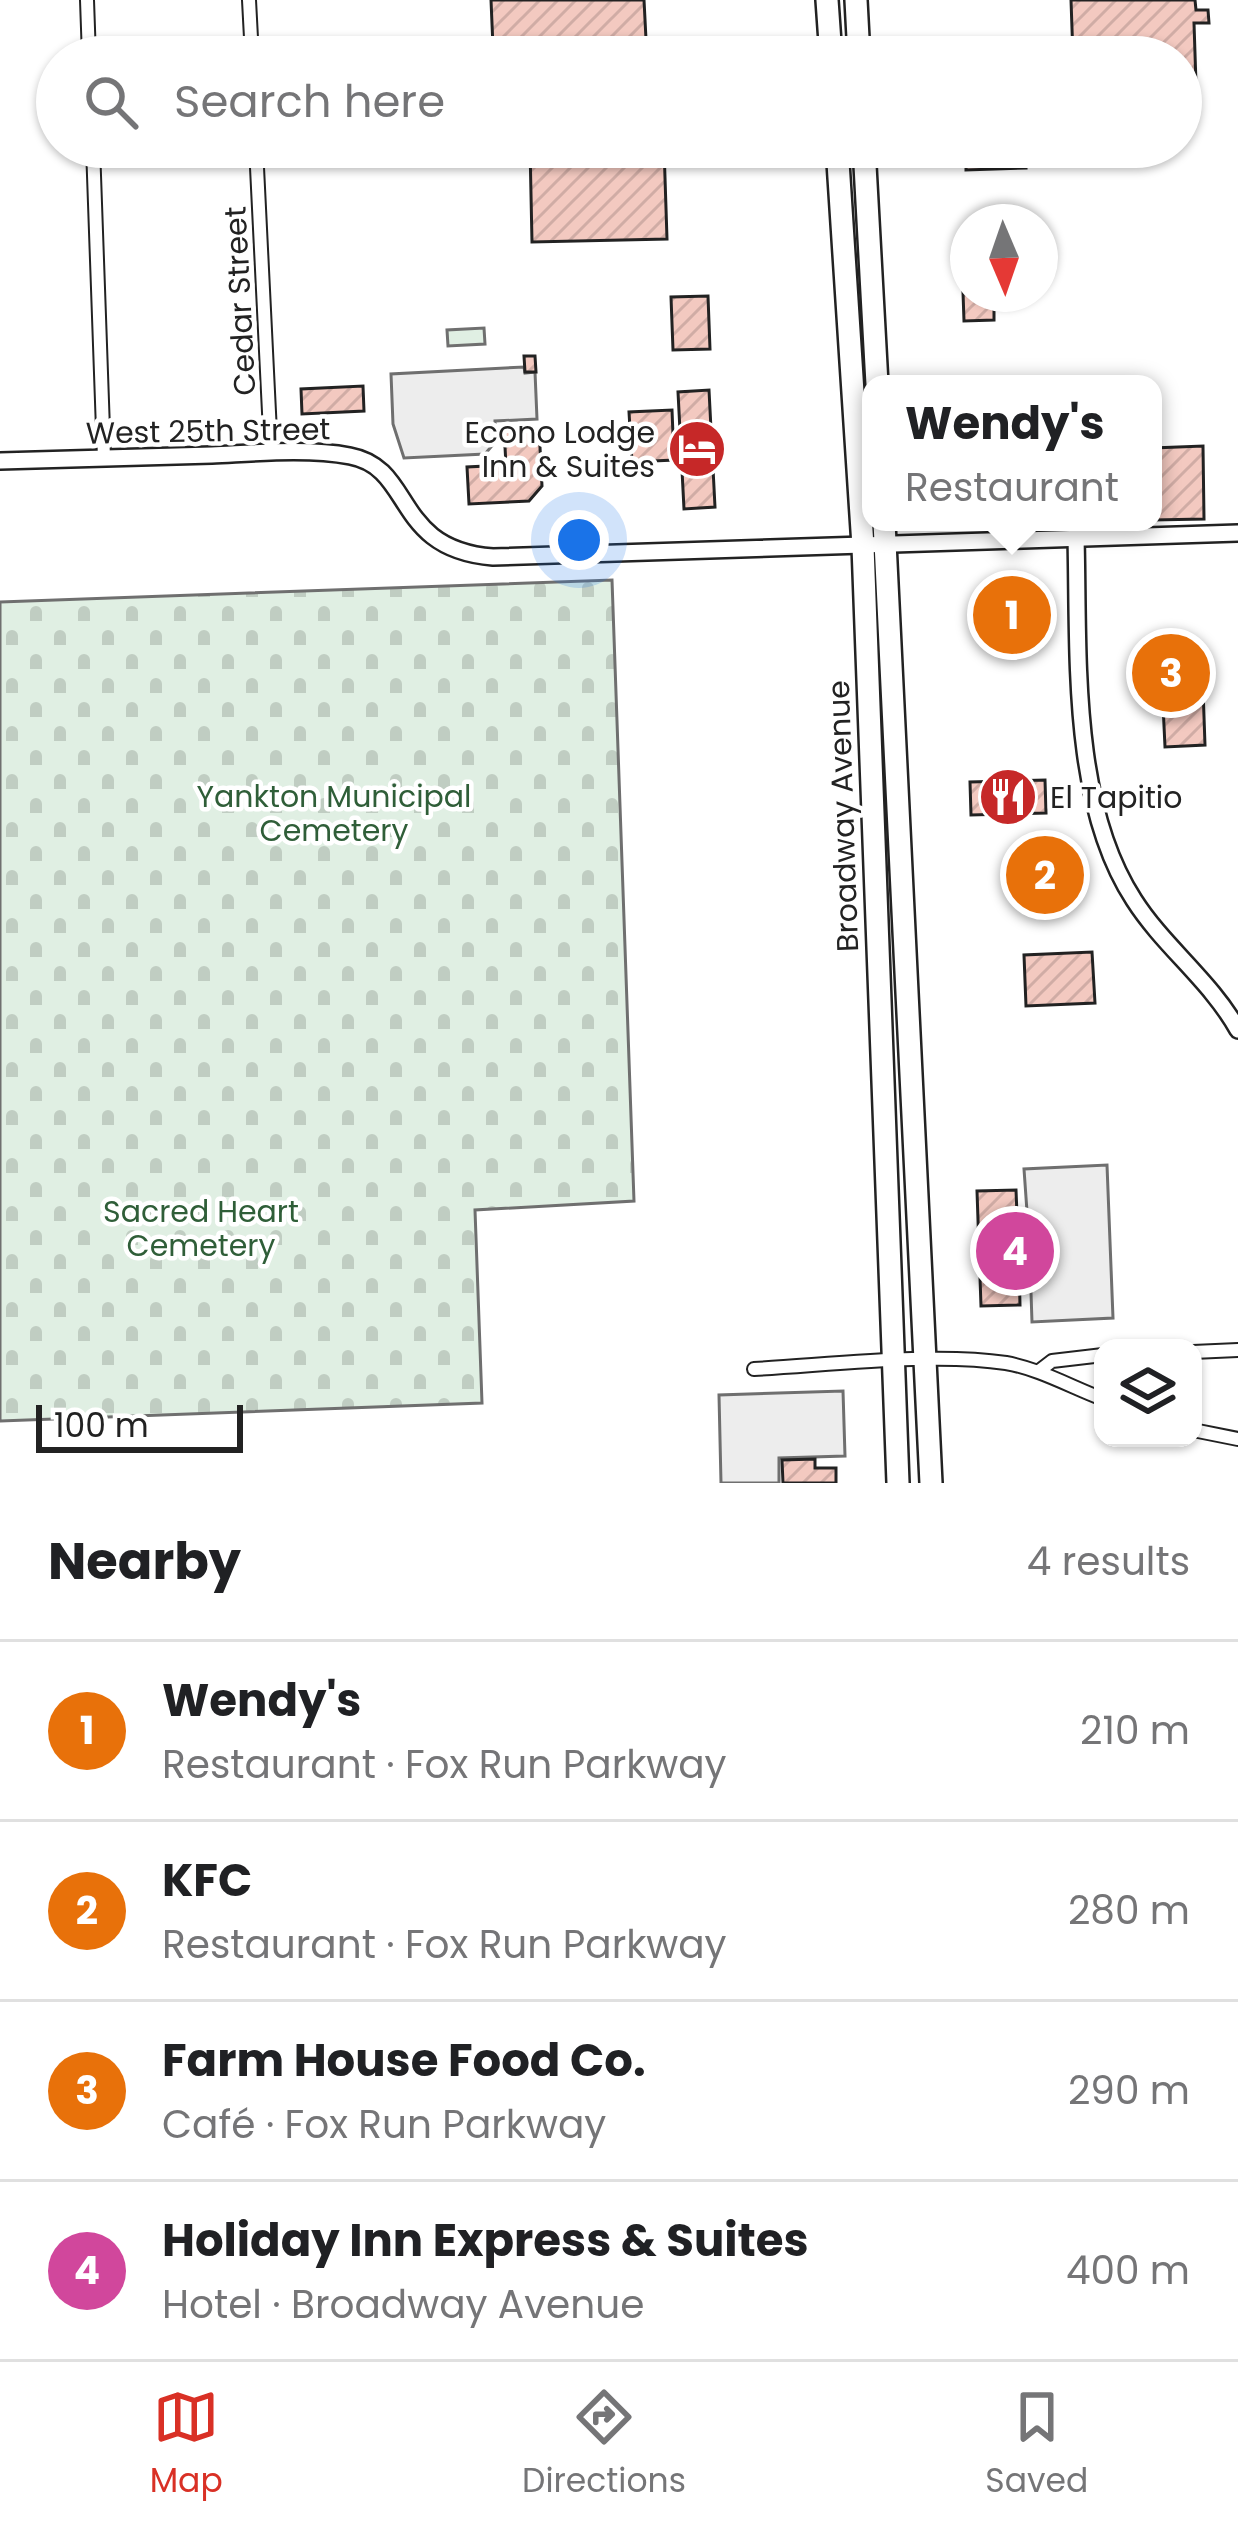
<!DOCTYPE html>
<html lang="en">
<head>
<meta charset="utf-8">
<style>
	:root { --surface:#fff; --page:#f6f6f6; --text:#202124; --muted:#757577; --line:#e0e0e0; --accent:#d93025 }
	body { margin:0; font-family:Poppins,sans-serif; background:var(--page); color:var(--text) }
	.controls { position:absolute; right:36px; bottom:36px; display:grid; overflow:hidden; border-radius:24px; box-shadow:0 3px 9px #0004 }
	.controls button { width:108px; height:108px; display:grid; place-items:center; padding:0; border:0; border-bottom:3px solid var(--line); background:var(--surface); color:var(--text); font:60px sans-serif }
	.compass { position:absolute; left:950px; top:204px; width:108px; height:108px; border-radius:50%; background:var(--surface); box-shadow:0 3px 9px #0004; rotate:178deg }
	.scale { position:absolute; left:36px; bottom:30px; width:207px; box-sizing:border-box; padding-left:12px; border:6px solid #222; border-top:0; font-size:33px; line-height:42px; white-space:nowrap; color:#222; -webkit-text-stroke:9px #fff; paint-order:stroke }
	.you { position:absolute; left:579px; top:540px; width:42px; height:42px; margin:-30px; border:9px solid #fff; border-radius:50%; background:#1a73e8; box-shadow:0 0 0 18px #1a73e833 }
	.badge { display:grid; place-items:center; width:78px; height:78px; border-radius:50%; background:var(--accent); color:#fff; font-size:39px; font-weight:700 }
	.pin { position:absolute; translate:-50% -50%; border:6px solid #fff; box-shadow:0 3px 12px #0006 }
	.popup { position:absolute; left:862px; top:375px; width:300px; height:156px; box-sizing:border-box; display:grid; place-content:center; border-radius:24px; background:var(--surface); filter:drop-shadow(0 3px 9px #0005); font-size:39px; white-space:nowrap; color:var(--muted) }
	.popup b { font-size:45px; color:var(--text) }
	.popup::after { content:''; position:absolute; left:50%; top:100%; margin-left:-24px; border:24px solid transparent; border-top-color:var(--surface) }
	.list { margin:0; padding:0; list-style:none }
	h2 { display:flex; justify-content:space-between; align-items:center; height:156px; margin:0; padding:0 48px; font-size:51px }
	h2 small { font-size:39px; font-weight:400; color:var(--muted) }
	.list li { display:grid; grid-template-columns:78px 1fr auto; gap:36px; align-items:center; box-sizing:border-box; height:180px; padding:0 48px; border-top:3px solid var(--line) }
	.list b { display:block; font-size:45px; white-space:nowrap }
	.list p { margin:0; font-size:39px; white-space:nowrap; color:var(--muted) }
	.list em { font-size:39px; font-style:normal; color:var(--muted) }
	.icon { flex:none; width:66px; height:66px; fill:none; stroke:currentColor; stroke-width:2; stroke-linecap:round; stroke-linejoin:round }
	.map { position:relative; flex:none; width:1238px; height:1483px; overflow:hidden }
	.search { position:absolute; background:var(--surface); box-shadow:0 3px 9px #0004; left:36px; right:36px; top:36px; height:132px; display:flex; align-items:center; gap:30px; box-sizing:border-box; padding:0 42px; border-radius:66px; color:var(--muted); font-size:45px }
	.sheet { height:876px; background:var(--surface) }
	nav { display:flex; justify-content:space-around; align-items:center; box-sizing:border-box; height:168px; border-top:3px solid var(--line); background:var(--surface); font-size:33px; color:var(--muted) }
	nav a { display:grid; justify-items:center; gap:6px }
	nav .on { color:var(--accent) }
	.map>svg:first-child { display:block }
	.cemetery { fill:url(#cemetery-stones); stroke:#6f6f6f; stroke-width:3 }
	.park { fill:#e0efe3; stroke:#6f6f6f; stroke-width:3 }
	.parking { fill:#ededed; stroke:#6f6f6f; stroke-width:3 }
	.building { fill:url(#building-hatch); stroke:#222; stroke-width:3 }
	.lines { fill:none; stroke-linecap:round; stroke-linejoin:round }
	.minor-casing { stroke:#222; stroke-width:16 }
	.tertiary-casing { stroke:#222; stroke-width:20 }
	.trunk-casing { stroke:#222; stroke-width:26 }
	.minor { stroke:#fff; stroke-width:12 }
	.tertiary { stroke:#fff; stroke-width:15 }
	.trunk { stroke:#fff; stroke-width:21 }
	.labels { text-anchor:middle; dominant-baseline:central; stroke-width:9; stroke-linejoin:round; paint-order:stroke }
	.street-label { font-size:30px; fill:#222; stroke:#fff }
	.poi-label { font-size:30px; fill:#222; stroke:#fff; text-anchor:end }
	.park-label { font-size:30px; fill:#2f5e38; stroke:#fff }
</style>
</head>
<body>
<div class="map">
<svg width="1238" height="1483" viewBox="0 0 1238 1483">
	<defs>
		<pattern id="cemetery-stones" width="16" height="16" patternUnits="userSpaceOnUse" patternTransform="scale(3)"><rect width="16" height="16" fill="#e0efe3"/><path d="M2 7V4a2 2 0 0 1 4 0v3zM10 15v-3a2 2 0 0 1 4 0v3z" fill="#c0cdc2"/></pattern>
		<pattern id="building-hatch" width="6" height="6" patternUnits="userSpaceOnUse" patternTransform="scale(3)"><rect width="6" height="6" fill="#f3c9c0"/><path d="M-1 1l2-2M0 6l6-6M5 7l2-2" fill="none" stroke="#d0aca5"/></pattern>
	</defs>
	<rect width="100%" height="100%" fill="#fff"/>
	<path class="cemetery" d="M612,580L634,1201L475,1210L482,1403L0,1421V602Z"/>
	<path class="park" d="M484,328L485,344L448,346L447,330Z"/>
	<g class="parking">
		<path d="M524,367L525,373L535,372L537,419L495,421L496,441L485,454L404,458L393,424L391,374Z"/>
		<path d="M1107,1165L1113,1318L1032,1322L1030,1263L1050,1262L1049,1239L1029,1240L1024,1169Z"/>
		<path d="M843,1391L845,1456L779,1458V1483H721L719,1395Z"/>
	</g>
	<g class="building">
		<path d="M491,0H644L646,39L493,47Z"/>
		<path d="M1071,0H1195L1196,10H1208L1209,23H1194L1196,84L1181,85V57H1073Z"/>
		<path d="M530,147H664L667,239L532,242Z"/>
		<path d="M966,147H1025L1026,168L966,170Z"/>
		<path d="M962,263H968V294H994V320L964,321Z"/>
		<path d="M708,296L710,349L673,350L671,297Z"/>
		<path d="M524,356H535L536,372H525Z"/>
		<path d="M363,386L364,411L302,414L301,389Z"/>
		<path d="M709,390L715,507L684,509L678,392Z"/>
		<path d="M672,410L674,460L632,462L629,412Z"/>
		<path d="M539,428L542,486L529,501L469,504L467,467L506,465L504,429Z"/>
		<path d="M1203,446L1204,519L1153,520V448Z"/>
		<path d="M1023,589L1025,639L1001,640L999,590Z"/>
		<path d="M1202,660L1205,745L1165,747L1161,662Z"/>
		<path d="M1045,780L1046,813L971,815L970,782Z"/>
		<path d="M1072,863V887L1018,888V864Z"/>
		<path d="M1092,952L1095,1003L1026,1006L1024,955Z"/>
		<path d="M1016,1190L1018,1240L1049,1238L1050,1262L1019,1263L1020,1305L981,1306L977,1191Z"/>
		<path d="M815,1459V1468H836V1483H783L782,1460Z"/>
	</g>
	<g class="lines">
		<g class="minor-casing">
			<g id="minor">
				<path d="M87,0L89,57"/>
				<path d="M249,0L252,57"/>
				<path d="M93,147L104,458"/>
				<path d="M256,147L271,453"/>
				<path d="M1193,1352L1238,1350"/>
				<path d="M754,1369C829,1365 933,1352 1006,1363C1040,1369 1071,1387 1103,1399"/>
				<path d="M1039,1371L1052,1361L1103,1355"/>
				<path d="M1193,1430L1238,1439"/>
			</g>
		</g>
		<g class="tertiary-casing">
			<g id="tertiary">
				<path d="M0,461C71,459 141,457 212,455C256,453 307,448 350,456C415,468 392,549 493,557L1238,533"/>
				<path d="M1076,538C1079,652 1070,802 1134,900C1164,947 1211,981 1238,1030"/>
			</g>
		</g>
		<g class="trunk-casing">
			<g id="trunk">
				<path d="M827,0L831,57"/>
				<path d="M856,0L859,57"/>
				<path d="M837,147L863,546L898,1483"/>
				<path d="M864,147L877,384"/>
				<path d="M884,522L931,1483"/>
			</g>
		</g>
		<use href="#minor" class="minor"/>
		<use href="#tertiary" class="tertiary"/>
		<use href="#trunk" class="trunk"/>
	</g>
	<defs>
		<g id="hotel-disc" transform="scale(3)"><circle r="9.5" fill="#c62828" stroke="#fff"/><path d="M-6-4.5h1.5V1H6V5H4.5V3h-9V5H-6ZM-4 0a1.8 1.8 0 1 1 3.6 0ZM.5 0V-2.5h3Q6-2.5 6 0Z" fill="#fff"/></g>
		<g id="restaurant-disc" transform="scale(3)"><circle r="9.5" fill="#c62828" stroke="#fff"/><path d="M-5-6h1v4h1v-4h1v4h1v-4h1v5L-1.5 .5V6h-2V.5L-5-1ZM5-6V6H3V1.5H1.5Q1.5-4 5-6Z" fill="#fff"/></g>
	</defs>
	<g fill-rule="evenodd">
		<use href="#hotel-disc" x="697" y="449"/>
		<use href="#restaurant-disc" x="1008" y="797"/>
	</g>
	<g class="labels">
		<g class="street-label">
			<text transform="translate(240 301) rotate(-93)">Cedar Street</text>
			<text transform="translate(208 431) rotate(-1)">West 25th Street</text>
			<text transform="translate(843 816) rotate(-92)">Broadway Avenue</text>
		</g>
		<g class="poi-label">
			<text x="655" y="432">Econo Lodge<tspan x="655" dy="34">Inn &amp; Suites</tspan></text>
			<text x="1050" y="797" text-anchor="start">El Tapitio</text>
		</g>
		<g class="park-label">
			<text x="334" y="796">Yankton Municipal<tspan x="334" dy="34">Cemetery</tspan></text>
			<text x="201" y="1211">Sacred Heart<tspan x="201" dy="34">Cemetery</tspan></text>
		</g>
	</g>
</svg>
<div class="controls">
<button><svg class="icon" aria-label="layers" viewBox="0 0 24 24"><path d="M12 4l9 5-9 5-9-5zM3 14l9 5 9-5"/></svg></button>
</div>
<svg class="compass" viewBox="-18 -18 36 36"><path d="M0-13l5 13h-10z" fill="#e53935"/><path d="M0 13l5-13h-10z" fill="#757577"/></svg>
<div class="scale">100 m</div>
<div class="you"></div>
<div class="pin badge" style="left:1012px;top:615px;background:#e8710a">1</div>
<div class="popup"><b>Wendy's</b>Restaurant</div>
<div class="pin badge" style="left:1045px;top:875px;background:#e8710a">2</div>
<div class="pin badge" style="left:1171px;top:673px;background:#e8710a">3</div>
<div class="pin badge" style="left:1015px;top:1251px;background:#d1479c">4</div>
<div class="search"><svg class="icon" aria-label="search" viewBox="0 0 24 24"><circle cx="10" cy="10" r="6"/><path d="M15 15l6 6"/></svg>Search here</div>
</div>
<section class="sheet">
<h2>Nearby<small>4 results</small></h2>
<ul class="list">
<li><span class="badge" style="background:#e8710a">1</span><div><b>Wendy's</b><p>Restaurant · Fox Run Parkway</p></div><em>210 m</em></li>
<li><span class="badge" style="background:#e8710a">2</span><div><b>KFC</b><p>Restaurant · Fox Run Parkway</p></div><em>280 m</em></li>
<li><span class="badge" style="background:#e8710a">3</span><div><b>Farm House Food Co.</b><p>Café · Fox Run Parkway</p></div><em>290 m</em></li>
<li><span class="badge" style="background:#d1479c">4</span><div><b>Holiday Inn Express &amp; Suites</b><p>Hotel · Broadway Avenue</p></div><em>400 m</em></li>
</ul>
</section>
<nav>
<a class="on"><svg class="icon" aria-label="map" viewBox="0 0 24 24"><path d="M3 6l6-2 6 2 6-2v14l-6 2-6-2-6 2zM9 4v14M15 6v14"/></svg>Map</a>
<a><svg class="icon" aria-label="directions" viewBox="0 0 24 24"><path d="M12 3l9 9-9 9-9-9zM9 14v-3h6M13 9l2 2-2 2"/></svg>Directions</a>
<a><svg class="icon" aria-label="saved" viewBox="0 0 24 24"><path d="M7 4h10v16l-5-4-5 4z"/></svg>Saved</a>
</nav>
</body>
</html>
